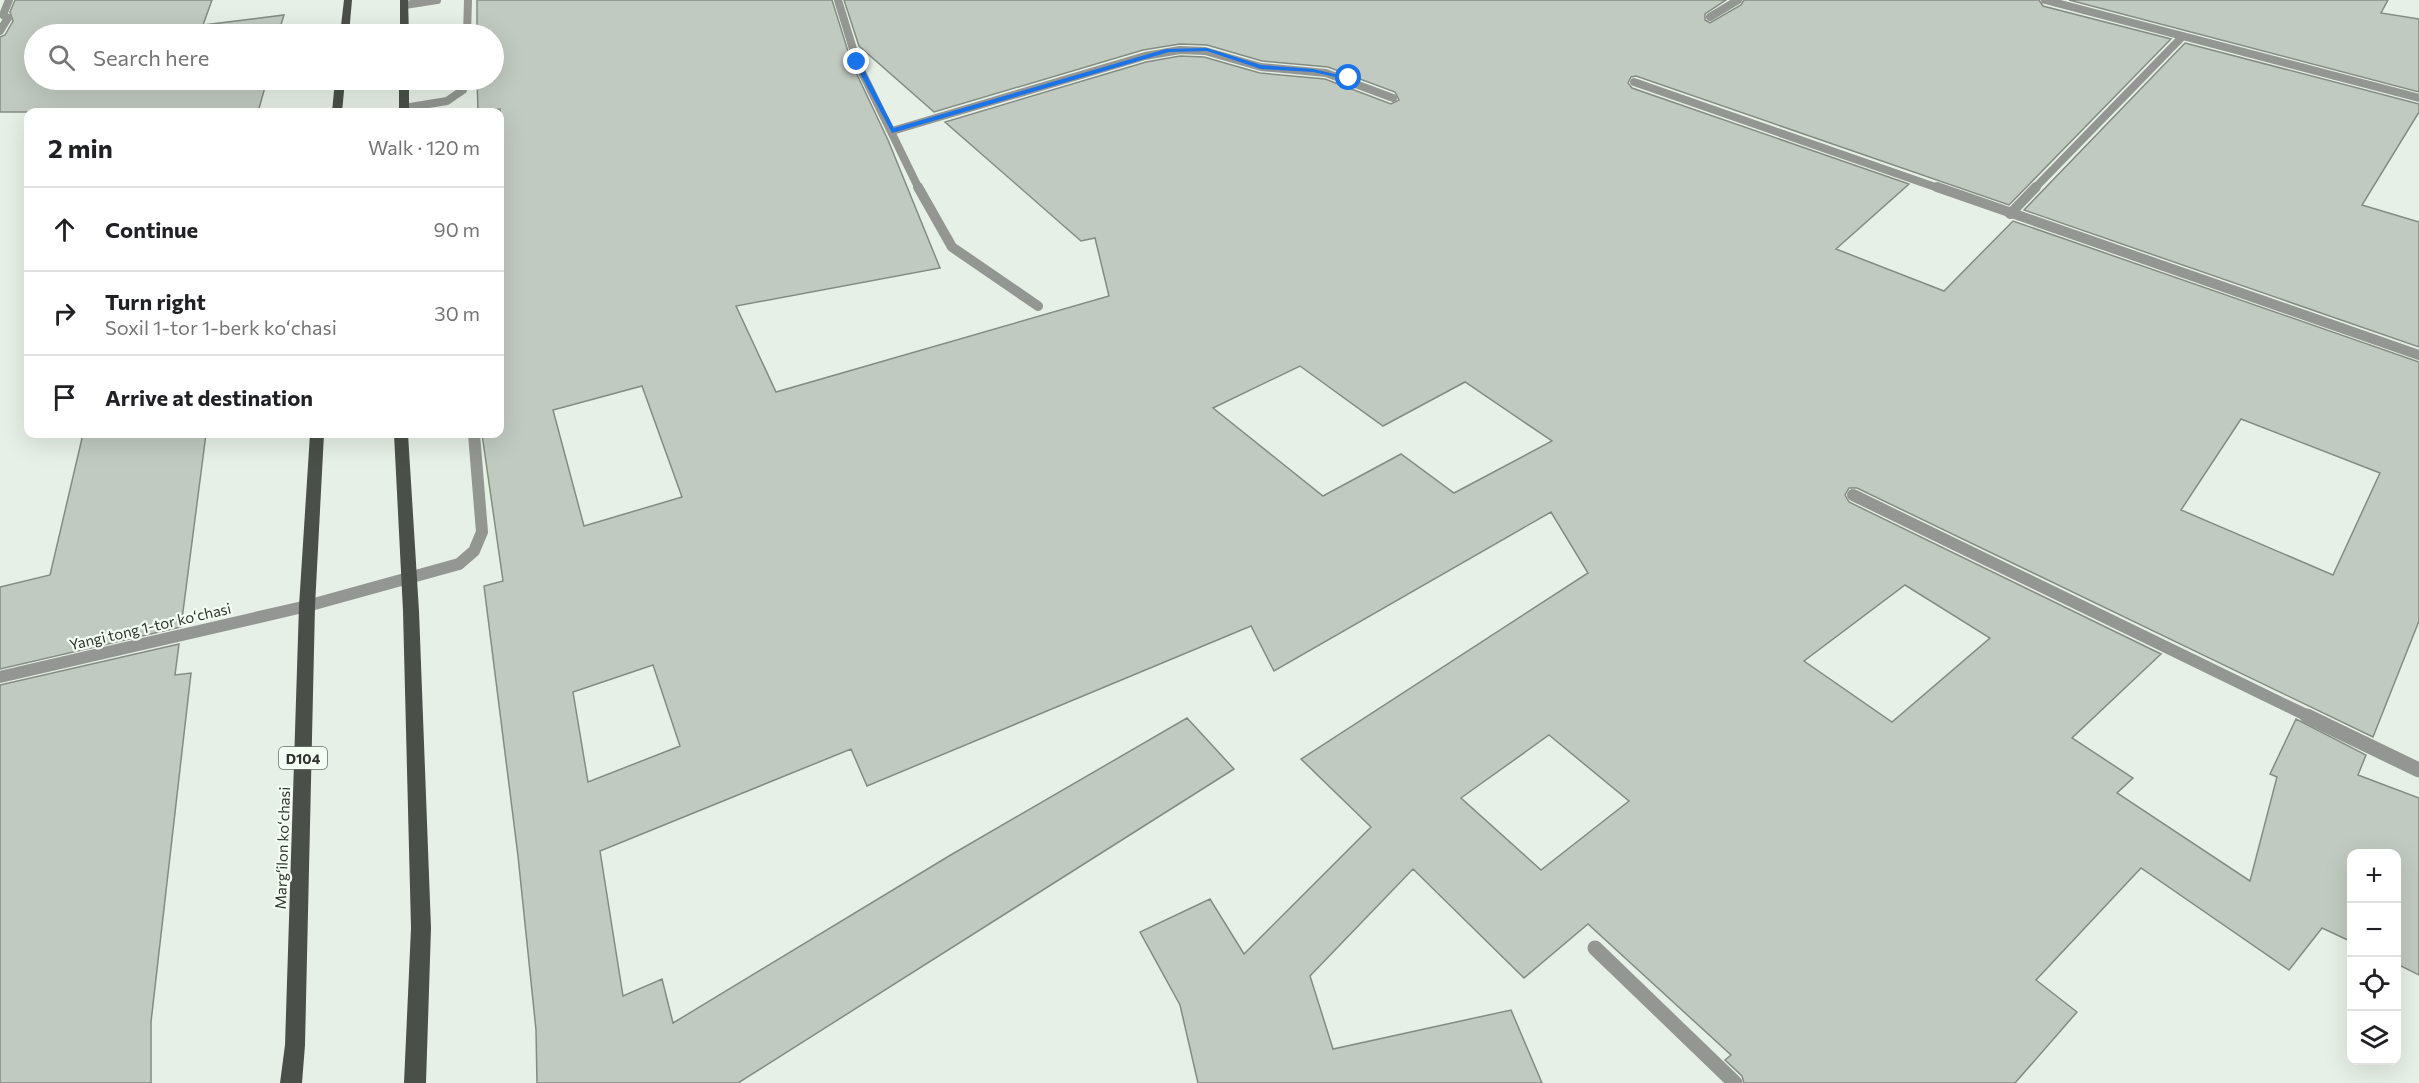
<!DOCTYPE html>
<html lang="en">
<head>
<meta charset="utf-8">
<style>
	:root { --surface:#fff; --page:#f2f2f2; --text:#202124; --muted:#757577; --line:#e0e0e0 }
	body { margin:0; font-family:Commissioner,sans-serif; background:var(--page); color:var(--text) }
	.controls { position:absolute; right:18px; bottom:18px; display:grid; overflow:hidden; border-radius:12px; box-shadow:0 6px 24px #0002 }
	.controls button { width:54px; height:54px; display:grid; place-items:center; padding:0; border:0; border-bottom:2px solid var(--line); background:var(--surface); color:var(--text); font:30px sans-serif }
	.stop { position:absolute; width:18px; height:18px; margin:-14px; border:4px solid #1a73e8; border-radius:50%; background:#fff }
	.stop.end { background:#1a73e8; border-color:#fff; box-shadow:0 2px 6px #0008 }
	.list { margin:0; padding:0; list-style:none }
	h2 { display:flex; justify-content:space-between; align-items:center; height:78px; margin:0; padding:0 24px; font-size:26px }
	h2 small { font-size:20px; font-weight:400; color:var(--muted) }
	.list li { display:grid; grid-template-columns:39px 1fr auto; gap:18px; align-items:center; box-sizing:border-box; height:84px; padding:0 24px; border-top:2px solid var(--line) }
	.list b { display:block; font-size:22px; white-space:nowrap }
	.list p { margin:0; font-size:20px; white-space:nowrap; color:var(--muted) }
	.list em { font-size:20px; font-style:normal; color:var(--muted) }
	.icon { flex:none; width:33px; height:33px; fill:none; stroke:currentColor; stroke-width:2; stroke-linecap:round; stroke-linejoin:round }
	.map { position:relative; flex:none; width:2419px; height:1083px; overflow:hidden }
	.search { position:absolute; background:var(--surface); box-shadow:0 6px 24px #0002; left:24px; top:24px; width:480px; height:66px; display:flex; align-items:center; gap:15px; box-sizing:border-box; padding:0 21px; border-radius:33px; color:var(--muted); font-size:22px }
	.panel { position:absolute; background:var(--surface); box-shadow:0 6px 24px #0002; left:24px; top:108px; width:480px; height:330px; border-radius:12px }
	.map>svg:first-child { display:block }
	.building { fill:#c1cac0; stroke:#848c82; stroke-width:1.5; fill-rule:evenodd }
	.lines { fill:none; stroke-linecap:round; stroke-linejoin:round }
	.service-far1 { stroke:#939692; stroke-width:8 }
	.service { stroke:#939692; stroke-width:15 }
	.minor-far3 { stroke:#939692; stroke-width:8 }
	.minor-far2 { stroke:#939692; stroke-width:10 }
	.minor-far1 { stroke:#939692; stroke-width:12 }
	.minor { stroke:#939692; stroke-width:15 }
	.primary { fill:#4a5049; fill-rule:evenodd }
	.route { fill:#1a73e8 }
	.labels { text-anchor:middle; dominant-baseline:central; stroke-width:4.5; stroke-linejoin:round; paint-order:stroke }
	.shield { fill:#f5fef3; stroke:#6a6f69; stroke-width:1.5 }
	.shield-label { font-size:14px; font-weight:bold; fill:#2f322e }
	.street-label { font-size:15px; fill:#2f322e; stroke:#f5fef3 }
</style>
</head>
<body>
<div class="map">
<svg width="2419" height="1083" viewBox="0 0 2419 1083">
	<rect width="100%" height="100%" fill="#e7f0e6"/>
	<g class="building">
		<path d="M15,0H212L203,25L284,15L278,34H34V80H267L258,112H0V37L5,35L13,21L10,12Z"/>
		<path d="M477,0H832L852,64L888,140L940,268L736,306L776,392L1109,296L1095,238L1081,241L945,122L1146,62L1180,56L1204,57L1260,73L1325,79L1391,104L1399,100L1395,92L1328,67L1262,61L1207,45L1180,44L1143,50L934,112L859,46L844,0H1726L1705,14V20L1710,23L1741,5L1744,0H2039L2043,6L2171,39L2009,205L1636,76L1631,77L1628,83L1632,88L1909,184L1836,249L1944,291L2013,221L2419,362V621L2373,737L1857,488H1849L1845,495L1849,502L2161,654L2072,738L2133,778L2117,793L2250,881L2277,777L2270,774L2296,719L2366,755L2358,775L2419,798V975L2397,964V854H2352V942L2322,928L2289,970L2141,868L2036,980L2077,1012L2015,1083H1744L1742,1076L1725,1060L1731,1055L1588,924L1524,978L1413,869L1310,976L1333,1049L1511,1010L1542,1083H1198L1180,1005L1140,932L1210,899L1244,954L1371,827L1301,759L1588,573L1551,512L1274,671L1251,626L867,786L851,749L600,851L623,996L662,979L673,1023L949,856L1187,718L1234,769L738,1083H537L536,1030L518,856L484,586L503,581L482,434H500V109L478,111L477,80H494V34H477ZM1300,366L1383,426L1465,382L1552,441L1454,493L1401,454L1323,496L1213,408ZM642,386L682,497L584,526L553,410ZM2241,419L2380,473L2333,575L2181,510ZM1905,585L1990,638L1892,722L1804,661ZM653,665L680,746L588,782L573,692ZM1549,735L1629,801L1541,870L1461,798Z"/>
		<path d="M2069,0H2388L2381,13L2419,19V92Z"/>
		<path d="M2185,43L2419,104V112L2362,205L2419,222V347L2024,210Z"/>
		<path d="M83,434H206L181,627L0,669V587L50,575Z"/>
		<path d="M179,644L175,675L191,673L151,1022V1083H0V685Z"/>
	</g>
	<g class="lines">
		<g class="service-far1">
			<path d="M405,5L437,0"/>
			<path d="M467,34L468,0"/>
			<path d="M404,108L447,101L463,90L465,80"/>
		</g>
		<path class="service" d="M1595,948L1735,1083"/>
		<g class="minor-far3">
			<path d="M838,0L857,62L919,189"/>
			<path d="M2045,0L2419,98"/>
			<path d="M1710,17L1738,0"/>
			<path d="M0,31L8,18L3,15L9,0"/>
			<path d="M1634,82L1941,189"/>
			<path d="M892,131L1145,56L1180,50L1205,51L1261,67L1326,73L1393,98"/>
			<path d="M2034,189L2182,37"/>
		</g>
		<g class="minor-far2">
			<path d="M918,187L952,247L1038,306"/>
			<path d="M1937,187L2419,355"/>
			<path d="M2010,214L2036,187"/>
		</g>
		<g class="minor-far1">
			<path d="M1853,495L2310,717"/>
			<path d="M0,677L307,606L459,564L474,551L482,532L474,434"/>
		</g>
		<path class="minor" d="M2307,716L2419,770"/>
		<g class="primary">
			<path d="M344,0H352L349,34H340Z"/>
			<path d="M400,0H408L409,34H400Z"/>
			<path d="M335,80H345L342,112H332Z"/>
			<rect x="399" y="80" width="10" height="32"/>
			<path d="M310,434H324L315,606L305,1045L302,1083H280L285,1045L299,606Z"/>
			<path d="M394,434H408L419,611L431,928L426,1083H404L411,928L403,611Z"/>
		</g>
	</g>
	<path class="route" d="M1207,48L1261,65L1313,69L1352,78L1349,80L1313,72L1261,69L1207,51L1169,52L892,133L854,62H860L894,128L1166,49Z"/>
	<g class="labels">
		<rect class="shield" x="279" y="747" width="48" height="22" rx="4.5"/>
		<g class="shield-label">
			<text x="303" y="758">D104</text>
		</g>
		<g class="street-label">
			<text transform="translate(150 626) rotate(-13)">Yangi tong 1-tor koʻchasi</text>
			<text transform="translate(282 848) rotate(-88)">Margʻilon koʻchasi</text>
		</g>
	</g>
</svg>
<div class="controls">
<button>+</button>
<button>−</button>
<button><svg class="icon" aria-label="locate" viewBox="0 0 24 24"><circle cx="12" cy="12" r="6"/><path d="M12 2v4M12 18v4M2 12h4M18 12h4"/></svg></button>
<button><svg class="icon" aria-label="layers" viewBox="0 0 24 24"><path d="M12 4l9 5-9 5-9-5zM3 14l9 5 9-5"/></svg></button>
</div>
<div class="stop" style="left:1349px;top:78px"></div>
<div class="stop end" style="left:857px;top:62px"></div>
<div class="search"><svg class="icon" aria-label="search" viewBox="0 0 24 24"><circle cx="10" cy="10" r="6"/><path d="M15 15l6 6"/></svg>Search here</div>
<section class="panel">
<h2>2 min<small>Walk · 120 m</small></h2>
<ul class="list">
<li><svg class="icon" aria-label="ahead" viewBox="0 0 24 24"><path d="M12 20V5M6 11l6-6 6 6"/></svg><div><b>Continue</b></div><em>90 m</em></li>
<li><svg class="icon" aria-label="right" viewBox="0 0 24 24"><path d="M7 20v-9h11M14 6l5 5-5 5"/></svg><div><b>Turn right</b><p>Soxil 1-tor 1-berk koʻchasi</p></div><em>30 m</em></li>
<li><svg class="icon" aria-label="arrive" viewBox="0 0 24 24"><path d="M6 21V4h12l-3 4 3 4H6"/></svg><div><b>Arrive at destination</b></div></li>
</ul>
</section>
</div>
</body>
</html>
